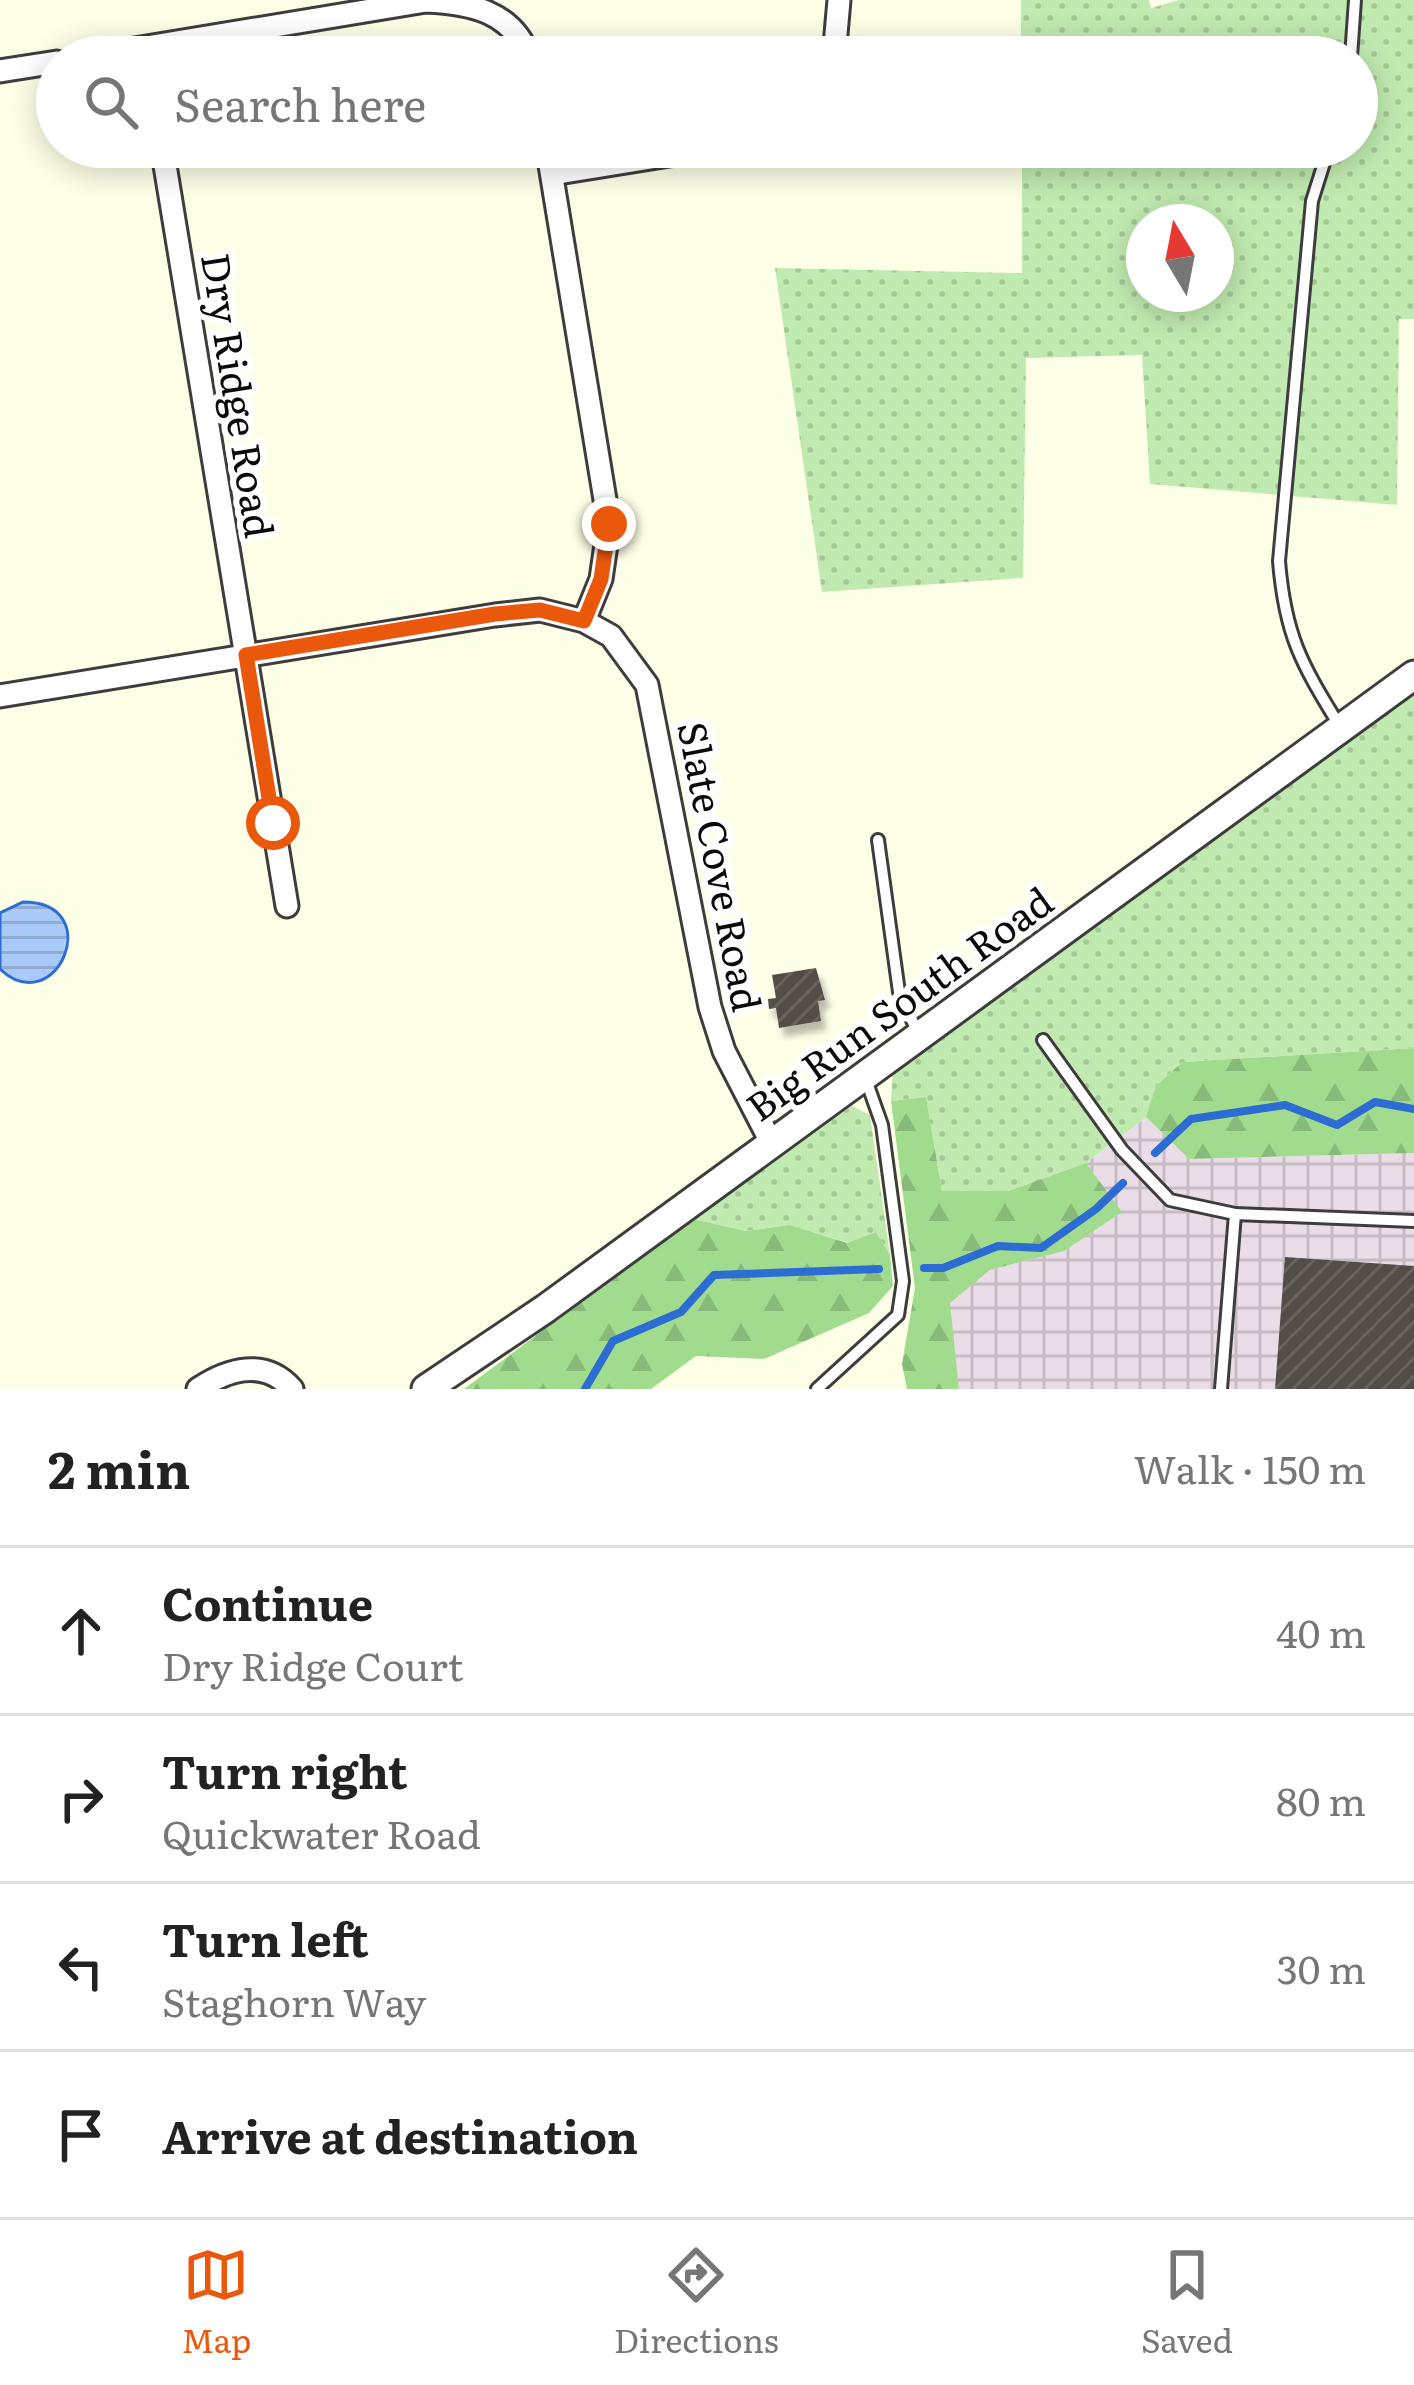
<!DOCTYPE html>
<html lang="en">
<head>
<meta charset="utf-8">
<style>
	:root { --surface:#fff; --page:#f2f2f2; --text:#222; --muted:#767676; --line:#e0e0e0; --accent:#ea580c }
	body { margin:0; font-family:Literata,serif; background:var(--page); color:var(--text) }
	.compass { position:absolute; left:1126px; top:204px; width:108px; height:108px; border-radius:50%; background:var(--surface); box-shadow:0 6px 30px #0003; rotate:350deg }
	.stop { position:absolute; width:36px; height:36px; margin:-27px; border:9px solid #ea580c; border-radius:50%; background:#fff }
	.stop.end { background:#ea580c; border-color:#fff; box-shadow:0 3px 12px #0008 }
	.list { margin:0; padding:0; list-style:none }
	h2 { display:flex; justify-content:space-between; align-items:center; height:156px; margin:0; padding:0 48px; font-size:51px }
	h2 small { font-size:39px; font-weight:400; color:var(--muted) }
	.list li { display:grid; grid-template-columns:78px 1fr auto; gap:36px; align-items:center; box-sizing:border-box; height:168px; padding:0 48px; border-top:3px solid var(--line) }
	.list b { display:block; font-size:45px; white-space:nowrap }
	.list p { margin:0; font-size:39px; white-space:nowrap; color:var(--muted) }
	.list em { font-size:39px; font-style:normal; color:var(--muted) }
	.icon { flex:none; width:66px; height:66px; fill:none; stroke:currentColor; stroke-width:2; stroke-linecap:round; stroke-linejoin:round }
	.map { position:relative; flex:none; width:1414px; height:1389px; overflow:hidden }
	.search { position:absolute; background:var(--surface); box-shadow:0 6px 30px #0003; left:36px; right:36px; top:36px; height:132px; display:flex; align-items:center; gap:30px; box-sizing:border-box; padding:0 42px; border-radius:66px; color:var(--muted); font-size:45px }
	.sheet { height:828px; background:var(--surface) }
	nav { display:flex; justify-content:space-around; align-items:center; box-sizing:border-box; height:168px; border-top:3px solid var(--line); background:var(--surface); font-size:33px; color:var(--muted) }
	nav a { display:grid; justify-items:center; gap:6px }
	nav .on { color:var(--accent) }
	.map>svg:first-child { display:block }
	.industrial { fill:url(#industrial-grid) }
	.grass { fill:url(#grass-dots); fill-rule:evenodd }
	.forest { fill:url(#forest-firs) }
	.water { fill:url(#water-rules); stroke:#2d6cd2; stroke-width:3 }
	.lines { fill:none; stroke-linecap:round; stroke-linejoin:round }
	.stream { stroke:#2d6cd2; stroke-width:8 }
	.building { fill:url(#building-hatch); filter:url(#shadow) }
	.service-casing { stroke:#3d3d3d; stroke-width:16 }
	.minor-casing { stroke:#3d3d3d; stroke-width:27 }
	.tertiary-casing { stroke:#3d3d3d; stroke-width:33 }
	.service { stroke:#fff; stroke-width:10 }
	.minor { stroke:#fff; stroke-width:21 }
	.tertiary { stroke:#fff; stroke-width:27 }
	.route { stroke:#ea580c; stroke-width:15 }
	.labels { text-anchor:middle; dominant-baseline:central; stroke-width:12; stroke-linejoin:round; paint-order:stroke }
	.street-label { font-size:39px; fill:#0a0a0a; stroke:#fff }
</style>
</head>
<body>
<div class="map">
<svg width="1414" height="1389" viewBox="0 0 1414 1389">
	<defs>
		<pattern id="industrial-grid" width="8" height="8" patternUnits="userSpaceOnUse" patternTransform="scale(3)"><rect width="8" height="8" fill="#eadde8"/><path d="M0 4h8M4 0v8" fill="none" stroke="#c7bcc6"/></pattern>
		<pattern id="grass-dots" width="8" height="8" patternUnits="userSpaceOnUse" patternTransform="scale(3)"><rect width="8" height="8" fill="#c1eab0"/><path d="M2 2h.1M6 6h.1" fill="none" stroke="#a4c796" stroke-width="1.8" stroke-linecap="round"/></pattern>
		<pattern id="forest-firs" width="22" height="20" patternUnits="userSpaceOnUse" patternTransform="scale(3)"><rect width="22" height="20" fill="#a0db8e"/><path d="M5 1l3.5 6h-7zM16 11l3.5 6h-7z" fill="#88bb79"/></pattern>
		<pattern id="water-rules" width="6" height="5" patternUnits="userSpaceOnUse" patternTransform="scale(3)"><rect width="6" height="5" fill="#a9c9f9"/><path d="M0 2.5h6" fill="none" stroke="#90abd4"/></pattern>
		<pattern id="building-hatch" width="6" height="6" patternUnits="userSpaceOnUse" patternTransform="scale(3)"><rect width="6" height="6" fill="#534e46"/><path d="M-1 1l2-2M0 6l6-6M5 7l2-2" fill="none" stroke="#67635c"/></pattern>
		<filter id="shadow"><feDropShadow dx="5" dy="9" stdDeviation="3" flood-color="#0004"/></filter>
	</defs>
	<rect width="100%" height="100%" fill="#feffe7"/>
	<path class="industrial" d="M1146,1117L1189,1159L1414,1153V1389H959L949,1303L990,1270L1063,1251L1121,1212L1086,1163Z"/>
	<g class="grass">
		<path d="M1021,0H1149L1151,8L1179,0H1414V319H1399L1397,505L1150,484L1142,355L1026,358L1023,578L822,592L775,268L1022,273V147H1357V57H1021ZM1144,222H1216V294H1144Z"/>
		<path d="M1414,688V1048L1182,1062L1156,1086L1150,1114L1086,1163L1008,1191H942L926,1097L891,1101L893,1068Z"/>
		<path d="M852,1106L870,1115L890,1255L876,1232L848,1243L790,1225L746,1231L693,1219Z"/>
	</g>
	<g class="forest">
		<path d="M1414,1048V1153L1189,1159L1146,1117L1156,1086L1182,1062Z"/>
		<path d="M926,1097L942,1191H1008L1086,1163L1122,1212L1064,1251L990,1270L950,1303L959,1389H907L902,1364L915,1288L891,1101Z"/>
		<path d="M693,1219L746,1231L790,1225L847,1243L876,1232L890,1255L893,1286L869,1313L764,1359L696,1356L651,1389H464Z"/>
	</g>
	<path class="water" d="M23,902C108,902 56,1022 0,969V913Z"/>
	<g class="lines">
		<g class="stream">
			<path d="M1155,1153L1191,1119L1285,1105L1337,1125L1375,1102L1414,1109"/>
			<path d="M924,1268H943L998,1246L1041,1248L1096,1209L1123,1183"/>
			<path d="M585,1389L613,1341L681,1312L714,1275L879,1269"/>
		</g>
	</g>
	<g class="building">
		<path d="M816,968L825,1000L818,1001L821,1021L779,1028L776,1008L769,1009L768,999L776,998L772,975Z"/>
		<path d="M1285,1257L1414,1266V1389H1275Z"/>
	</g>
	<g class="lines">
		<g class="service-casing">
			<g id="service">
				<path d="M1351,57L1355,0"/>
				<path d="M1329,147L1312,201L1279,561C1285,635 1301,663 1339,725"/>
				<path d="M878,840L899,992L917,1031"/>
				<path d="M1043,1040L1122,1150L1170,1200L1235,1214L1221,1389"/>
				<path d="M1235,1214L1414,1221"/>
				<path d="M817,1389L898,1315L903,1281L882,1125L865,1077"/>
			</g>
		</g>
		<g class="minor-casing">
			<g id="minor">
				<path d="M86,57L426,1C470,3 512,11 529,57"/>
				<path d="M834,57L839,0"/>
				<path d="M0,71L57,62"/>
				<path d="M162,147L287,906"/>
				<path d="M547,147L609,524L601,579L584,621"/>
				<path d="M552,174L719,147"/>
				<path d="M0,696L495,615L540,610L584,621L611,636L647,685L710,1007L724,1051L771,1142"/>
				<path d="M198,1389C228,1369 265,1358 292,1389"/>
			</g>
		</g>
		<g class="tertiary-casing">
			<path id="tertiary" d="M426,1389L545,1309L1414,675"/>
		</g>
		<use href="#service" class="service"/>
		<use href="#minor" class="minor"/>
		<use href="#tertiary" class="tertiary"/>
	</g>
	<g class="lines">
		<path class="route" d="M273,823L246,655L495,614L540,610L584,621L601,579L609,524"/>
	</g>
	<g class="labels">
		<g class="street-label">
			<text transform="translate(240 395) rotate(81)">Dry Ridge Road</text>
			<text transform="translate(722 866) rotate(79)">Slate Cove Road</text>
			<text transform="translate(898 1002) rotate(-36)">Big Run South Road</text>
		</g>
	</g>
</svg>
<svg class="compass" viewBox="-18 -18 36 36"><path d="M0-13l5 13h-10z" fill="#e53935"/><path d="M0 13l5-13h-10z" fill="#767676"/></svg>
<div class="stop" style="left:273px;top:823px"></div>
<div class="stop end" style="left:609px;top:524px"></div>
<div class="search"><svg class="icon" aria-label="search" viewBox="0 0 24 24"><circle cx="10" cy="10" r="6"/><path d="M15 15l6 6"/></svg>Search here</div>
</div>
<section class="sheet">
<h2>2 min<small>Walk · 150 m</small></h2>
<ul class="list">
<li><svg class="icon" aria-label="ahead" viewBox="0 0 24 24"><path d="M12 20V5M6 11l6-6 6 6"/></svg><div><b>Continue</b><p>Dry Ridge Court</p></div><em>40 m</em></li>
<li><svg class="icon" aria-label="right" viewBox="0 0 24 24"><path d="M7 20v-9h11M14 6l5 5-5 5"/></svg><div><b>Turn right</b><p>Quickwater Road</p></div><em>80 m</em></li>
<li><svg class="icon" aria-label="left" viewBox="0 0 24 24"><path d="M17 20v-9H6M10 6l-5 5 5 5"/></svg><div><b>Turn left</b><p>Staghorn Way</p></div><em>30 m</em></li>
<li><svg class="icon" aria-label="arrive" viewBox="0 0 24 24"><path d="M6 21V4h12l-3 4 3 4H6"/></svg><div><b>Arrive at destination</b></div></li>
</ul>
</section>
<nav>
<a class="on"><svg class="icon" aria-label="map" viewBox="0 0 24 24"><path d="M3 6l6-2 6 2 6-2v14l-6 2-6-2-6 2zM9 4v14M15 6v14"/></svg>Map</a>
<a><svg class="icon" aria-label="directions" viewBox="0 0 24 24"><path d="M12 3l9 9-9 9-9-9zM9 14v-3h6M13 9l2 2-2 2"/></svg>Directions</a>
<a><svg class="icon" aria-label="saved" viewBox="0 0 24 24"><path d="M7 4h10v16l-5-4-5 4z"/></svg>Saved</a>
</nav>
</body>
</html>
